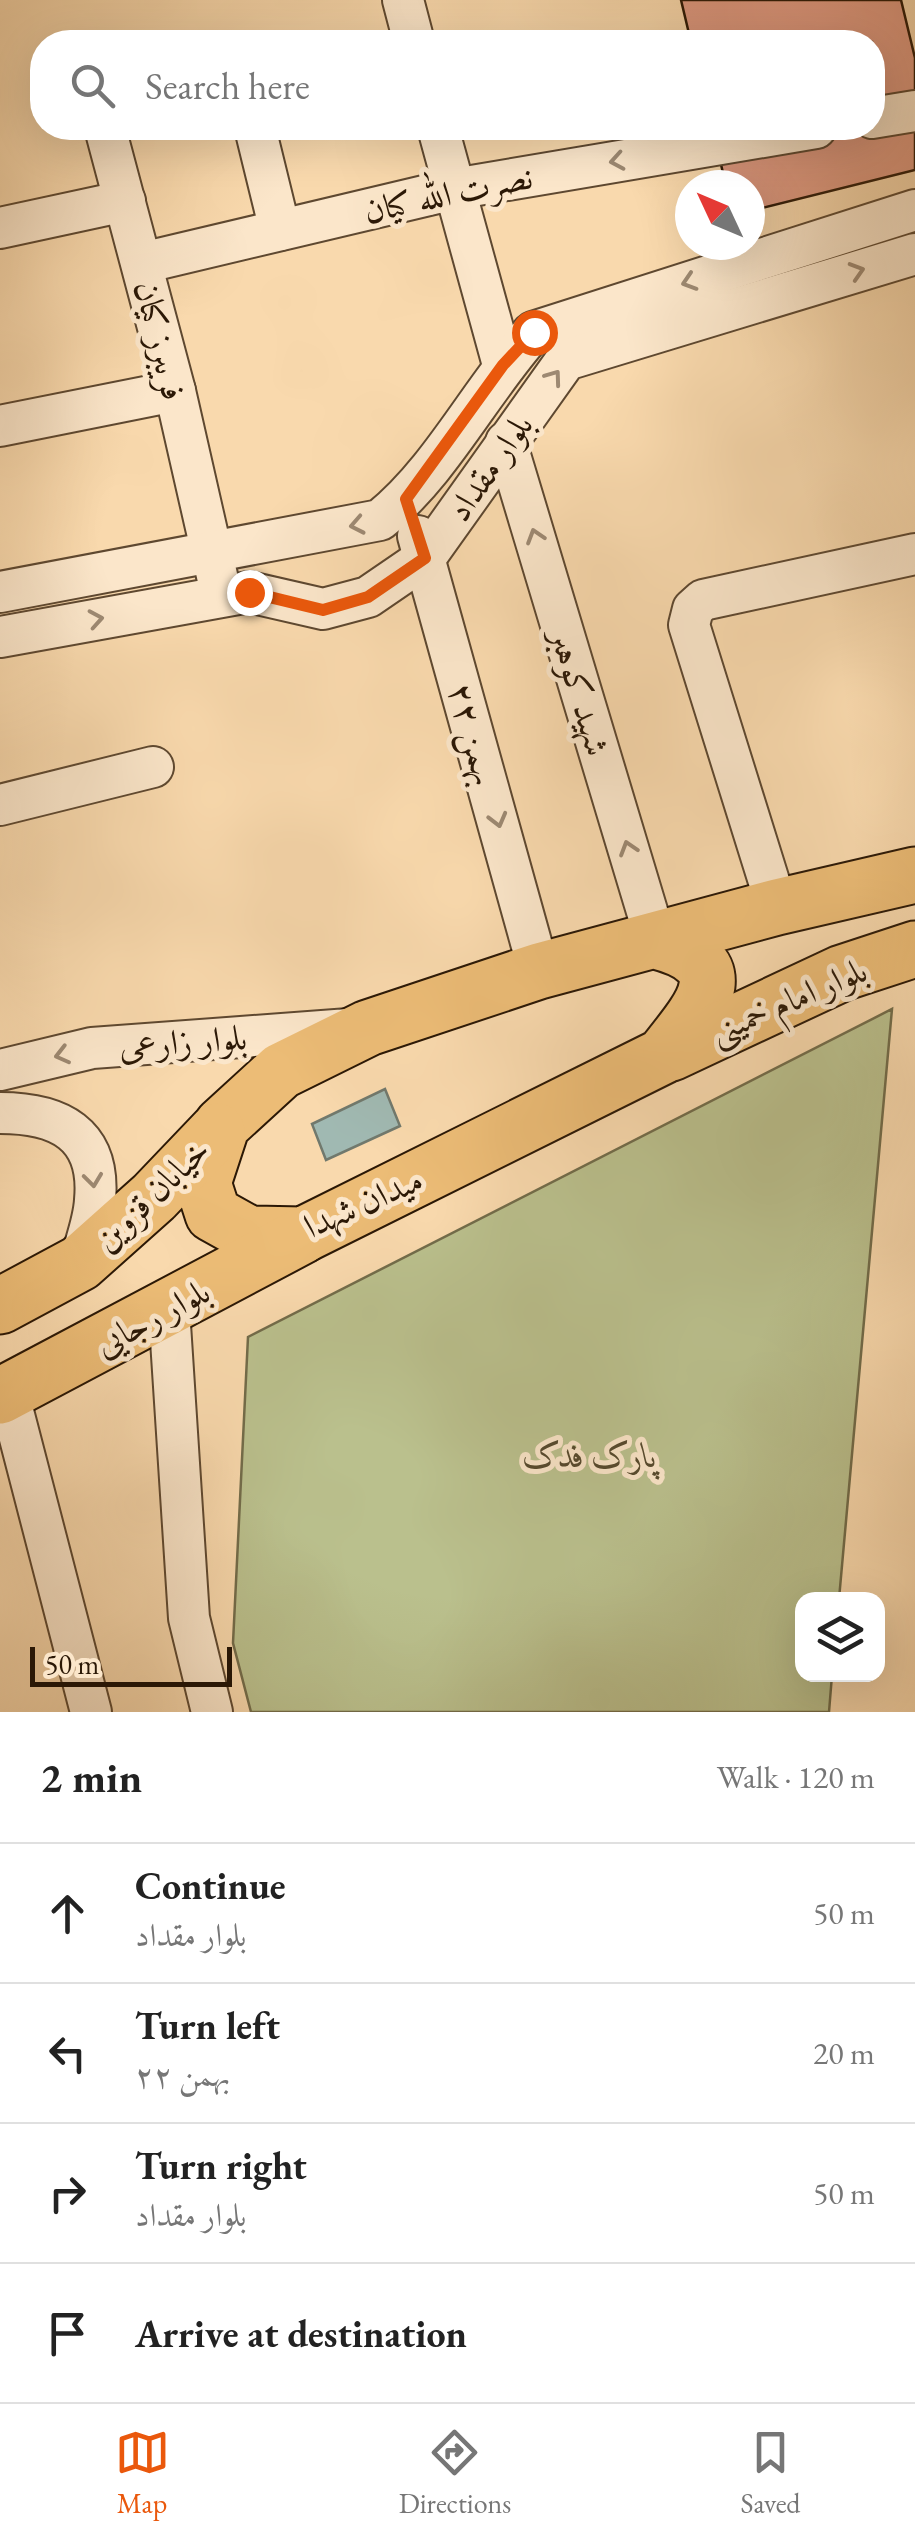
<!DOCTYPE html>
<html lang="en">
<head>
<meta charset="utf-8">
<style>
	:root { --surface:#fff; --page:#f2f2f2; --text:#222; --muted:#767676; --line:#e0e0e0; --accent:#ea580c }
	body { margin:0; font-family:"EB Garamond",Amiri,serif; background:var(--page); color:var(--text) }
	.controls { position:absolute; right:30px; bottom:30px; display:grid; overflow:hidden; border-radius:20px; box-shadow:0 10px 40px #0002 }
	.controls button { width:90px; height:90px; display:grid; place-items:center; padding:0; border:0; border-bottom:2px solid var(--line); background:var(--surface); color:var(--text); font:50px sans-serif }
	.compass { position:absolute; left:675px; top:170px; width:90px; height:90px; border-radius:50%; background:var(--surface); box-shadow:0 10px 40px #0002; rotate:314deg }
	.scale { position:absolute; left:30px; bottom:25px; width:202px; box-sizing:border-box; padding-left:10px; border:5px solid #2b1806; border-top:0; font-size:28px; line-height:35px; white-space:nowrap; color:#2b1806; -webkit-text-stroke:8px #fbe6ca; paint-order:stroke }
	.stop { position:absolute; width:30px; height:30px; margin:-22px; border:8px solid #ea580c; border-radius:50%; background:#fff }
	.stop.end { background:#ea580c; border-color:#fff; box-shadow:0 2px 10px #0008 }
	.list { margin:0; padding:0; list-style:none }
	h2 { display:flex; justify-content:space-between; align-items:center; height:130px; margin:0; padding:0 40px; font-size:42px }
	h2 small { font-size:32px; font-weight:400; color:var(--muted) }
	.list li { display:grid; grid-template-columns:65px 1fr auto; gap:30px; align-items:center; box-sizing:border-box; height:140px; padding:0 40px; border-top:2px solid var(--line) }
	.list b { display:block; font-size:38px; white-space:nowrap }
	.list p { margin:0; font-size:32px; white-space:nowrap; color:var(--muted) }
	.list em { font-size:32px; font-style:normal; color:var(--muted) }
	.icon { flex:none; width:55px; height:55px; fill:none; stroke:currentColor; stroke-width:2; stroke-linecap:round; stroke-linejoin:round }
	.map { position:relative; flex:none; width:915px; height:1712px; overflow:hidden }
	.search { position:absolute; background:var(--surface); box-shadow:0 10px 40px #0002; left:30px; right:30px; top:30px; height:110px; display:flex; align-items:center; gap:25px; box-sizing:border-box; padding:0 35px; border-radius:40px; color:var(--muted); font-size:38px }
	.sheet { height:690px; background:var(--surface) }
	nav { display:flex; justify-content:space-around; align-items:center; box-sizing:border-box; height:140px; border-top:2px solid var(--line); background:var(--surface); font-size:28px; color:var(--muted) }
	nav a { display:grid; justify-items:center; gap:5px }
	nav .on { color:var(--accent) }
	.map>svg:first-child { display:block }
	.green { fill:#bac08d; stroke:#726c4a; stroke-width:2.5 }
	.water { fill:#a0b9b2; stroke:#71796d; stroke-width:2.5 }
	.building { fill:#df9a82; stroke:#2b1806; stroke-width:2.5 }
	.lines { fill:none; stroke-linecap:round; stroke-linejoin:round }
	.minor-casing { stroke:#5e4830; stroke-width:44 }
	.highway-casing { stroke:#2b1806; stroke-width:59 }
	.minor { stroke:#fbe6ca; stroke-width:40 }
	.highway { stroke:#ecbc76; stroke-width:55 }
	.oneway { stroke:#9d8972 }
	.route { stroke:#ea580c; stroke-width:12 }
	.labels { text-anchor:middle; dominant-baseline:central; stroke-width:10; stroke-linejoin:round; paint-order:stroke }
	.street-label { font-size:35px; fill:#2b1806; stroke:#fbe6ca }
	.park-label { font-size:35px; font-style:italic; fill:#564a2e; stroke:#fbe6ca }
</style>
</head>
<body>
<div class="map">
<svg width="915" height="1712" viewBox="0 0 915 1712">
	<rect width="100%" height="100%" fill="#f9d9ad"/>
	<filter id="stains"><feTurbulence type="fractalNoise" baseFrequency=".002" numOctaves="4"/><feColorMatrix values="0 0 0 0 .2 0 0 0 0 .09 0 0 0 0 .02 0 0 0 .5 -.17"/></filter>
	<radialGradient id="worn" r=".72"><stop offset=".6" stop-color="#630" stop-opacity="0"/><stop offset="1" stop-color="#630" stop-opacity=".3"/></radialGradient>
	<path class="green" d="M892,1009L839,1599L802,1600V1674L832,1675L829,1712H251L233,1643L248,1337Z"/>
	<path class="water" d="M385,1089L400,1126L326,1160L312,1124Z"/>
	<path class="building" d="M681,0H901L915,58V170L750,211V185H726L712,128H872V42H691Z"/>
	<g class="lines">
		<g class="minor-casing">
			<g id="minor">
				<path d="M403,0L414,42"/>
				<path d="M872,118L915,111"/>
				<path d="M105,128L175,391L218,580"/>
				<path d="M255,128L280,230"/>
				<path d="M438,128L503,365"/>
				<path d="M0,228L125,201"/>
				<path d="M142,263L454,189L816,128"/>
				<path d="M0,426L175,391"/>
				<path d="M506,442L656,941"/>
				<path d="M418,536L539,971"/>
				<path d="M0,592L380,520C441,471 480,391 533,332L915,210"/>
				<path d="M0,637L249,592L323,609L368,597L425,558L566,360L915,254"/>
				<path d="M0,805L153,767"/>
				<path d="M777,907L689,625L693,609L703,600L915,554"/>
				<path d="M0,1070L92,1048L349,1029"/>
				<path d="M0,1113C58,1113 101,1133 95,1200C94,1221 85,1243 80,1263"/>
				<path d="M169,1309L189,1618L212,1712"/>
				<path d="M8,1392L91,1712"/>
			</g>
		</g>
		<g class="highway-casing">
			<g id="highway">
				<path d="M656,941C743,964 701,1008 663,1056L303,1235L249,1234L213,1214L203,1183L222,1125L281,1071L368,1028L539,971L777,907L915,875"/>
				<path d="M671,1053L842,973L915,949"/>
				<path d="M0,1306L80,1263L154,1197L217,1131"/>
				<path d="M0,1396L302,1236"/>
			</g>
		</g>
		<use href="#minor" class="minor"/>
		<use href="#highway" class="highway"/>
	</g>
	<defs><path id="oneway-chevron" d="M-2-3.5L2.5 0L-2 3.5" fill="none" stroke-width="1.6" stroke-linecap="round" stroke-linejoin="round" transform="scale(2.5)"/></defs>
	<g class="oneway">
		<use href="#oneway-chevron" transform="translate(617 161) rotate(170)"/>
		<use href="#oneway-chevron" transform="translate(857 271) rotate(-17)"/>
		<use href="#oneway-chevron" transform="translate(689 282) rotate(162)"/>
		<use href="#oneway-chevron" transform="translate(554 377) rotate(-54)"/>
		<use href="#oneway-chevron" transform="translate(357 525) rotate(169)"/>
		<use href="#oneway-chevron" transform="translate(535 536) rotate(-107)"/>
		<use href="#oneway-chevron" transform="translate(96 619) rotate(-10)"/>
		<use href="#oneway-chevron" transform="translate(498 820) rotate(75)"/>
		<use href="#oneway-chevron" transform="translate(628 848) rotate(-107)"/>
		<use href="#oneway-chevron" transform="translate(62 1055) rotate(166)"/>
		<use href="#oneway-chevron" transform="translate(93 1180) rotate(83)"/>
	</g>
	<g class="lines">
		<path class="route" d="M249,592L323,610L368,597L425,558L406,499L503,365L534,332"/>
	</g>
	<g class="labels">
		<g class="street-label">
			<text transform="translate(448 193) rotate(-12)">نصرت الله کیان</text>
			<text transform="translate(161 340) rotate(76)">فریبرز کیان</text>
			<text transform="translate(489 467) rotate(-55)">بلوار مقداد</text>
			<text transform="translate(581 692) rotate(73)">شهید کوهبر</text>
			<text transform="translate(474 734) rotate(75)">۲۲ بهمن</text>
			<text transform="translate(788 1000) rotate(-23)">بلوار امام خمینی</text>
			<text transform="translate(183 1041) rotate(-4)">بلوار زارعی</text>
			<text transform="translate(151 1194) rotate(-44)">خیابان قزوین</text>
			<text transform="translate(363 1202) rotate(-24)">میدان شهدا</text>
			<text transform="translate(152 1317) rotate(-28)">بلوار رجایی</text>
		</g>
		<g class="park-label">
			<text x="590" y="1454">پارک فدک</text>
		</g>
	</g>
	<rect width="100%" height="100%" filter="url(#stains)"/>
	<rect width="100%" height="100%" fill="url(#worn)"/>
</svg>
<div class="controls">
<button><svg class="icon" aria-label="layers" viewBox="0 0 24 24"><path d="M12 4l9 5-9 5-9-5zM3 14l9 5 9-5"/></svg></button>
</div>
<svg class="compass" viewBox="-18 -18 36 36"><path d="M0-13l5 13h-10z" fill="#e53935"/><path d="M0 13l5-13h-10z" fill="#767676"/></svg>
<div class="scale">50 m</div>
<div class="stop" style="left:534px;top:332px"></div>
<div class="stop end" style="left:249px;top:592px"></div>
<div class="search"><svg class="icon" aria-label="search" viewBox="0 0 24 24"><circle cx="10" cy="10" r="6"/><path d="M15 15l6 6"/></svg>Search here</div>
</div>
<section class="sheet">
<h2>2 min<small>Walk · 120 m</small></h2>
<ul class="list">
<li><svg class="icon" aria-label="ahead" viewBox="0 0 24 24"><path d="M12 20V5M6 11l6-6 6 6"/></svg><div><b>Continue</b><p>بلوار مقداد</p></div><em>50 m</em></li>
<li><svg class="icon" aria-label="left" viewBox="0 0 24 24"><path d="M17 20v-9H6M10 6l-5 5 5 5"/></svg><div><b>Turn left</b><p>۲۲ بهمن</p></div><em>20 m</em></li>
<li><svg class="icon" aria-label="right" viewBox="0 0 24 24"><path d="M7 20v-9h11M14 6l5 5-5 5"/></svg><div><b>Turn right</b><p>بلوار مقداد</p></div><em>50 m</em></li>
<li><svg class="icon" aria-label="arrive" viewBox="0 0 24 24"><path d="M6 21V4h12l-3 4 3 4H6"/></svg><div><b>Arrive at destination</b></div></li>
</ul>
</section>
<nav>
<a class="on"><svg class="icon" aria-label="map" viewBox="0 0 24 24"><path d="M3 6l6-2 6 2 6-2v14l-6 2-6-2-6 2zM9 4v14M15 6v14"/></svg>Map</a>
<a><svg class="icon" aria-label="directions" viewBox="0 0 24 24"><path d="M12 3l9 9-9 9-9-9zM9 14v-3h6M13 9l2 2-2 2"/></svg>Directions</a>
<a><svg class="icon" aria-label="saved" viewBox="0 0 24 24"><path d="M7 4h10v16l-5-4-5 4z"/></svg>Saved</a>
</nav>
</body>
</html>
